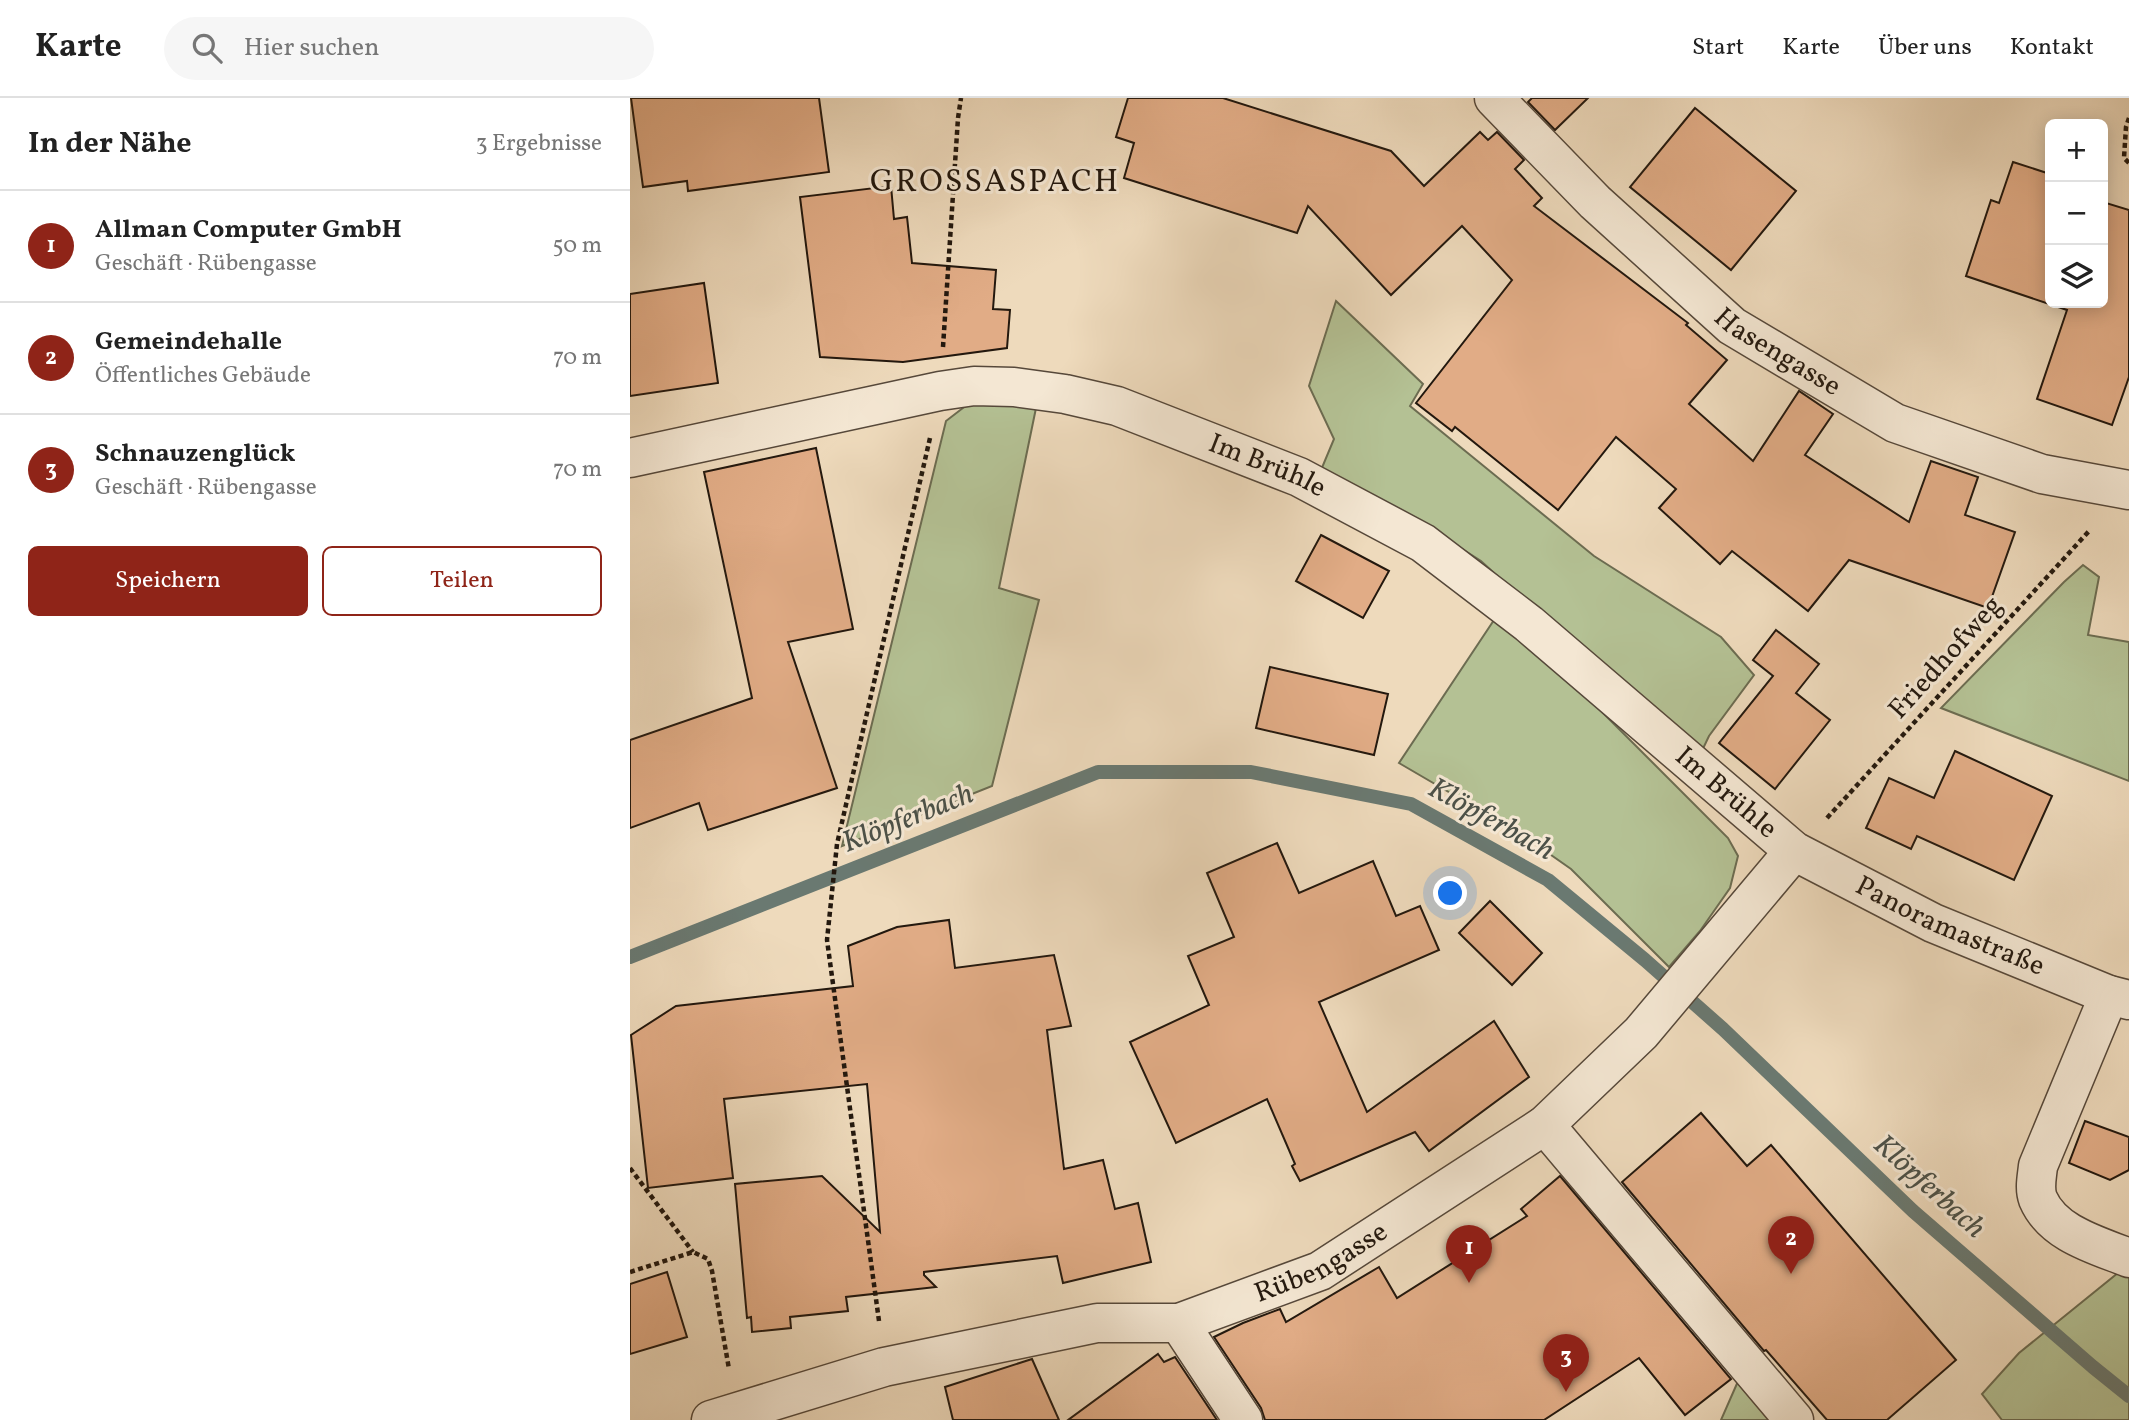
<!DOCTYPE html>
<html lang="de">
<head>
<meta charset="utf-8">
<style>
	:root { --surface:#fff; --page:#f6f6f6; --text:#222; --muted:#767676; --line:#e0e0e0; --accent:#8f2418 }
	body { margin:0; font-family:Vollkorn,serif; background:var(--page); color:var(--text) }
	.controls { position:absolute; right:21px; top:21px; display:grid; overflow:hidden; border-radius:10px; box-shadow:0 4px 18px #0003 }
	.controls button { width:63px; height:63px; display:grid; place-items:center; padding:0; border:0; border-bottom:2px solid var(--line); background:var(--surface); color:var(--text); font:35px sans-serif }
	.you { position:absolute; left:821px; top:796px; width:24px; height:24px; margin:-18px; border:5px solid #fff; border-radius:50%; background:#1a73e8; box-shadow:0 0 0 10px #1a73e833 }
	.badge { display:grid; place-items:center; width:46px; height:46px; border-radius:50%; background:var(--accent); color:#fff; font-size:23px; font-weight:700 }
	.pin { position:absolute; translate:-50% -58px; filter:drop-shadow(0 2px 4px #0008) }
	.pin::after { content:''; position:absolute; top:37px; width:24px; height:21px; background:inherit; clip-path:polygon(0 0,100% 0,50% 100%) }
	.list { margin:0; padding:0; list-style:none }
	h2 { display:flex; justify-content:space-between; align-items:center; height:91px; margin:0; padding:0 28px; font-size:30px }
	h2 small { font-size:23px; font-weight:400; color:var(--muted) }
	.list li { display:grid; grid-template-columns:46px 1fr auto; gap:21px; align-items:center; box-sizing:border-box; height:112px; padding:0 28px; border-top:2px solid var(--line) }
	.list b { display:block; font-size:26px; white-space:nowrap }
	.list p { margin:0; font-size:23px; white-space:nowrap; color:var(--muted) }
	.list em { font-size:23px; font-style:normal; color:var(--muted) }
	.actions { display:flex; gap:14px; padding:21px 28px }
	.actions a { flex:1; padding:16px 0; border:2px solid var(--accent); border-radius:10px; text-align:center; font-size:24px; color:var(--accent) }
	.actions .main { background:var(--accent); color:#fff }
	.icon { flex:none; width:38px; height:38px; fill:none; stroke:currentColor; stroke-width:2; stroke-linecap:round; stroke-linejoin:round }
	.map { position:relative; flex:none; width:1499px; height:1322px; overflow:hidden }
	header { display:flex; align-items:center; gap:42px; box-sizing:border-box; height:98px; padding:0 35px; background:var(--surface); border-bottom:2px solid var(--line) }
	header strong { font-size:33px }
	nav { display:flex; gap:38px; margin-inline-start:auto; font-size:24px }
	.search { width:490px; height:63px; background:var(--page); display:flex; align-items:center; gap:18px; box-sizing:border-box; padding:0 24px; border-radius:38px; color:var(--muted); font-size:26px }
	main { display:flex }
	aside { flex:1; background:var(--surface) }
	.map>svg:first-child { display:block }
	.green { fill:#b4c194; stroke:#6c6c51; stroke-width:2 }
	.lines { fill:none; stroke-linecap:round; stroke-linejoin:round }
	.stream { stroke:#6a7971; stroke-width:14 }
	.building { fill:#e1ac86; stroke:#23180e; stroke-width:2 }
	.minor-casing { stroke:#56483a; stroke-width:41 }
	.path { stroke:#23180e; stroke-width:4.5; stroke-dasharray:5 3.5; stroke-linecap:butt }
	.minor { stroke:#f4e7d3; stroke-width:38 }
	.labels { text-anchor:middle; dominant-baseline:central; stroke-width:6; stroke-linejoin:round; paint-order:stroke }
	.street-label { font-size:28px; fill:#23180e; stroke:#f4e7d3 }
	.water-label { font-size:30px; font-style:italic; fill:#4c5148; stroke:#f4e7d3 }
	.quarter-label { font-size:32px; letter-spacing:2px; fill:#23180e; stroke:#f4e7d3 }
</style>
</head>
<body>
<header>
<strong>Karte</strong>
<div class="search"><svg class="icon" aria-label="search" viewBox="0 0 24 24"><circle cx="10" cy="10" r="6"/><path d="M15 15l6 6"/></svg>Hier suchen</div>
<nav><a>Start</a><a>Karte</a><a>Über uns</a><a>Kontakt</a></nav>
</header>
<main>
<aside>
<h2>In der Nähe<small>3 Ergebnisse</small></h2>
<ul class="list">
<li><span class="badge">1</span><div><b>Allman Computer GmbH</b><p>Geschäft · Rübengasse</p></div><em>50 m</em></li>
<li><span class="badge">2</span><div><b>Gemeindehalle</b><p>Öffentliches Gebäude</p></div><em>70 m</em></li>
<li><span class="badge">3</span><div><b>Schnauzenglück</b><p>Geschäft · Rübengasse</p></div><em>70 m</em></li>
</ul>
<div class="actions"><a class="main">Speichern</a><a>Teilen</a></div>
</aside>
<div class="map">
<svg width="1499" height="1322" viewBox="0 0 1499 1322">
	<rect width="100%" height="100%" fill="#eedabc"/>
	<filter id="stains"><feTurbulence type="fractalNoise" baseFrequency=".00286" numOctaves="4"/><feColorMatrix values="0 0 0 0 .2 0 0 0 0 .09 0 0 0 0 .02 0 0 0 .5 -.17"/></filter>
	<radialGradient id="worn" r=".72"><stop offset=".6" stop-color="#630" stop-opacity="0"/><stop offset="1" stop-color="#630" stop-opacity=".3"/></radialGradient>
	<g class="green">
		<path d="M706,203L793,286L780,308L964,458L1091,539L1124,577L1079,638L1068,661L851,463L773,413L691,372L704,341L679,288Z"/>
		<path d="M342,303L406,310L369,490L409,502L362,688L212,748L316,323Z"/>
		<path d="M1453,467L1469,479L1458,537L1499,544V683L1311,610L1434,484Z"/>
		<path d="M868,516L940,582L1098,740L1108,758L1100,790L1070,833L1039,869L941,771L894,738L769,665Z"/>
		<path d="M1499,1166V1322H1372L1352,1296L1389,1255Z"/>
		<path d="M1109,1281L1142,1322H1091Z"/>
	</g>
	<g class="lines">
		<path class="stream" d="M0,859L468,674H621L781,706L918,782L1015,862L1093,931L1283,1113L1463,1269L1499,1298"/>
	</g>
	<g class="building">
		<path d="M1,0H189L199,74L58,93L57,83L13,89Z"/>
		<path d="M498,0H593L761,53L794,88L850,34L858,42L867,34L894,62L885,71L912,100L904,108L1058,225L1056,227L1097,262L1059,306L1123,363L1169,293L1203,316L1175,357L1279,424L1301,363L1348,379L1335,417L1385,434L1358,510L1219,462L1178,513L1102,453L1090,466L1029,410L1046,391L986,339L928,412L825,329L822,333L786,305L882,182L832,128L761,197L678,108L667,135L494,80L504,45L486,39Z"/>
		<path d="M902,0H958L925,32L898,4Z"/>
		<path d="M1065,10L1166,93L1101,172L1000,89Z"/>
		<path d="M1383,64L1420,76V205H1473V104L1499,112V279L1482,327L1407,301L1437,212L1336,178L1361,102L1369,105Z"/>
		<path d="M261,88L264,121L277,119L282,165L366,172L363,211L380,212L377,250L273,264L190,259L170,99Z"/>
		<path d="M74,185L88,285L0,298V196Z"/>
		<path d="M186,350L223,531L158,544L207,690L78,732L69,705L0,730V642L122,600L74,374Z"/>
		<path d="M691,437L759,473L733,520L666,483Z"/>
		<path d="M1146,532L1189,566L1166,595L1200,622L1145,691L1089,645L1143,578L1123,562Z"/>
		<path d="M640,569L758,596L744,657L626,630Z"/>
		<path d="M1325,653L1422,698L1384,782L1287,738L1281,751L1236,730L1259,680L1304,700Z"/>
		<path d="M647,745L669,795L743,763L766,818L790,808L809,852L689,904L737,1014L864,923L899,979L799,1053L785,1034L670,1083L662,1068L665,1066L637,1001L546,1045L500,944L579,907L558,858L604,839L577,775Z"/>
		<path d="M860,803L912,855L882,887L829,835Z"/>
		<path d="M319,822L325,870L424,857L441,928L417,932L434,1071L473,1062L485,1111L508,1105L521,1164L433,1185L427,1158L294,1174V1177L306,1189L216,1199L218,1213L160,1219L161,1230L122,1234L121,1219L117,1220L105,1086L192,1078L250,1134L237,986L94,1001L103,1080L18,1090L1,937L46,908L223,888L218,848L267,829Z"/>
		<path d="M1071,1015L1117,1068L1141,1047L1326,1262L1257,1322H1197L1136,1252L1134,1253L992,1084Z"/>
		<path d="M1455,1023L1499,1039V1072L1480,1082L1439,1065Z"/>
		<path d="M930,1078L1101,1281L1055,1317L1009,1260L914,1322H635L631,1310L584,1239L613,1225L650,1211L656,1224L749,1169L767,1200L897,1118L891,1111Z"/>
		<path d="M37,1174L57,1239L0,1256V1186Z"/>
		<path d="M528,1256L534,1264L545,1259L587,1322H438Z"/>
		<path d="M402,1261L429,1322H323L315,1289Z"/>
	</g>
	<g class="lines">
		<g class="minor-casing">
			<g id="minor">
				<path id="s1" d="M864,0L965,104L1102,228L1265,325L1412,376L1499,392"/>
				<path id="s2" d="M0,360L310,293L344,288L384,289L435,296L487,308L669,379L793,445L899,526L1164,753L1303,825L1479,897L1499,902"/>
				<path d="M1479,897L1408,1068C1407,1079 1404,1090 1408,1101C1423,1136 1467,1147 1499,1160"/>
				<path d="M915,1027L1164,1322"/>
				<path d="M549,1225L613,1322"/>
				<path id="s3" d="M81,1322L254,1269L467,1225H549L690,1173L915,1027L1011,935L1164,753"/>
			</g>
		</g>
		<g class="path">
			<path d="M1499,20L1496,29L1494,60L1499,65"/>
			<path d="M313,249L328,20L331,0"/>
			<path d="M1197,720L1460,432"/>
			<path d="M0,1070L63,1154"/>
			<path d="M0,1174L63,1154L78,1161L82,1173L99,1271"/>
			<path d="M249,1223L197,842L207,746L300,340"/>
		</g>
		<use href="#minor" class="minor"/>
	</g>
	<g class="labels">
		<g class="street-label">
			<text stroke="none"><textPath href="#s1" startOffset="382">Hasengasse</textPath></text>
			<text stroke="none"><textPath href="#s2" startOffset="658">Im Brühle</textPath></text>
			<text transform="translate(1316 560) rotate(-48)">Friedhofweg</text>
			<text stroke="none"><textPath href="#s2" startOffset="1225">Im Brühle</textPath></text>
			<text stroke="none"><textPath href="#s2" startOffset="1488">Panoramastraße</textPath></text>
			<text stroke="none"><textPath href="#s3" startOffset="635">Rübengasse</textPath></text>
		</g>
		<g class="water-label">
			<text transform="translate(278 721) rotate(-22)">Klöpferbach</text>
			<text transform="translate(861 722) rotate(29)">Klöpferbach</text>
			<text transform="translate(1299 1089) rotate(42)">Klöpferbach</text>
		</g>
		<g class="quarter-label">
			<text x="365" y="85">GROSSASPACH</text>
		</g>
	</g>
	<rect width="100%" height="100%" filter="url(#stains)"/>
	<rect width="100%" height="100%" fill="url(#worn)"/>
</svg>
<div class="controls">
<button>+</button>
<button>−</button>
<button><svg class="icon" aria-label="layers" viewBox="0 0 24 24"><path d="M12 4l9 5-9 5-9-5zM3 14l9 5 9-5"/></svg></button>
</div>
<div class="you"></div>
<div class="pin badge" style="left:839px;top:1185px">1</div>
<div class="pin badge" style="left:1161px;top:1176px">2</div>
<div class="pin badge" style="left:936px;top:1294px">3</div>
</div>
</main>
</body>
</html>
